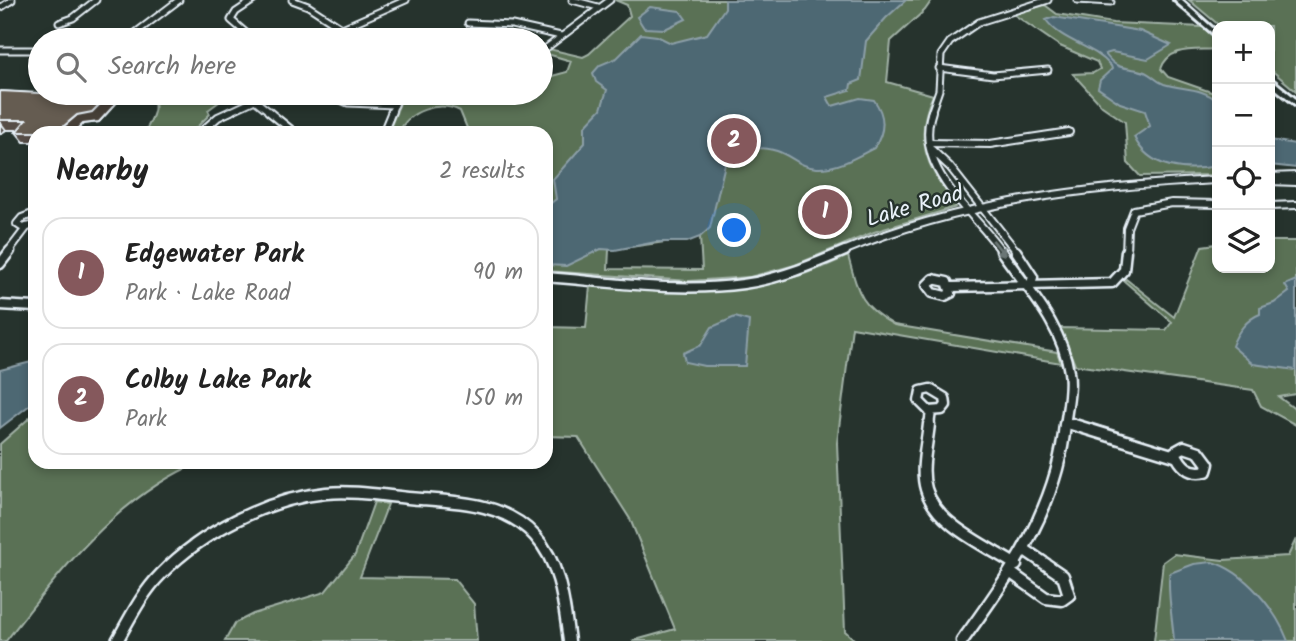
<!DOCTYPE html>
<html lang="en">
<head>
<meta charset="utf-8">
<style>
	:root { --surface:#fff; --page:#f6f6f6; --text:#222; --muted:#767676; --line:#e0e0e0; --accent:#85585c }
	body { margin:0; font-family:Kalam,sans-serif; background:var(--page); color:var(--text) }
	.controls { position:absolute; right:21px; top:21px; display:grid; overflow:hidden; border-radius:14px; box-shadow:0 4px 10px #0003 }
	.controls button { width:63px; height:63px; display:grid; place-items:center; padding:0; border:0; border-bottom:2px solid var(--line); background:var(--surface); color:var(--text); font:35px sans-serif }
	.you { position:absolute; left:735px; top:231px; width:24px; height:24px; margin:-18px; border:5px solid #fff; border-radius:50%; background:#1a73e8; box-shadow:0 0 0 10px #1a73e833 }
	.badge { display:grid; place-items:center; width:46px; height:46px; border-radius:50%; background:var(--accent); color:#fff; font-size:23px; font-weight:700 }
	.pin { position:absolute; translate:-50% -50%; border:4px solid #fff; box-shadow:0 2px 7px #0006 }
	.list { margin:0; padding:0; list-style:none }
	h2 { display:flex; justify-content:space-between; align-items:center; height:91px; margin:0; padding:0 28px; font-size:30px }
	h2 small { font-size:23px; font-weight:400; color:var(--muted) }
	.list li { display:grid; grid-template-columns:46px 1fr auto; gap:21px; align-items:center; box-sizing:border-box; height:112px; margin:0 14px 14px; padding:0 14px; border:2px solid var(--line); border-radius:21px }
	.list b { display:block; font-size:26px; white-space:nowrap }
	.list p { margin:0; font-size:23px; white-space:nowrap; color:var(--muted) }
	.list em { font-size:23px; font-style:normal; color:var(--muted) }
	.icon { flex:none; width:38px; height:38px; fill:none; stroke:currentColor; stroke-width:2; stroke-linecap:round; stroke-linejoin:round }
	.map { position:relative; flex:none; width:1296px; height:641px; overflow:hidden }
	.search { position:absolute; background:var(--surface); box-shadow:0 4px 10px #0003; left:28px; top:28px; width:525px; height:77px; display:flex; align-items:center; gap:18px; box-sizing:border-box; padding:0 24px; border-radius:38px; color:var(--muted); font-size:26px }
	.panel { position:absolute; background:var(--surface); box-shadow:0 4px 10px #0003; left:28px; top:126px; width:525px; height:343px; border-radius:21px }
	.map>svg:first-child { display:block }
	.green { fill:#5a7155; stroke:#a1b1a6; stroke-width:2; fill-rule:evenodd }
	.water { fill:#4e6873; stroke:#8c9fa8; stroke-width:2 }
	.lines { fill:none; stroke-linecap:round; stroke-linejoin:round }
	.minor-far3-casing { stroke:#e8f1f8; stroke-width:9 }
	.minor-far2-casing { stroke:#e8f1f8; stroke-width:10 }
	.minor-far1-casing { stroke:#e8f1f8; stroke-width:13 }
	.minor-casing { stroke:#e8f1f8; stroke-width:15 }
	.major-casing { stroke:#e8f1f8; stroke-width:6 }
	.minor-far3 { stroke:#26332d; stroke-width:5 }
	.minor-far2 { stroke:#26332d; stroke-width:6 }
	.minor-far1 { stroke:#26332d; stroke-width:8 }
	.minor { stroke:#26332d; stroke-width:10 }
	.major { fill:#26332d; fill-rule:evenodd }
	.wall { fill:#574e46; stroke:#e8f1f8; stroke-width:2 }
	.shaded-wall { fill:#474039; stroke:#e8f1f8; stroke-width:2 }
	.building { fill:#655b51; stroke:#e8f1f8; stroke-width:2 }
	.oneway { fill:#6a7674 }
	.labels { text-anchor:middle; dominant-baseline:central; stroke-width:5; stroke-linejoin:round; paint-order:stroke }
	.street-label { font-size:23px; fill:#e8f1f8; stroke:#26332d }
</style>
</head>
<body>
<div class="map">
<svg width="1296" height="641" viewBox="0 0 1296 641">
	<rect width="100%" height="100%" fill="#26332d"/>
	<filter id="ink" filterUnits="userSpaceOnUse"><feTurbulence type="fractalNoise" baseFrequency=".0143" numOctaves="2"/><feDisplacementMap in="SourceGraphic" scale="14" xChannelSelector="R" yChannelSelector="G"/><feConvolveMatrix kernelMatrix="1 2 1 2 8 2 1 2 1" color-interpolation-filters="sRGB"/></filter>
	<g filter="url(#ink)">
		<g class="green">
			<path d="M615,0H932L925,10L891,41L887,82L933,95C918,127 921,155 941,184C946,192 954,199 956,207L874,232L795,265L750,277L689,281L546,271V133H469L460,111C439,100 407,111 399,133H388L404,93H541V79L567,72L571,61L544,53L549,49L583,57L589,54L630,16L627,5ZM700,237L702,270L608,269L609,250Z"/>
			<path d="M1189,0H1296V91L1270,69V26H1220Z"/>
			<path d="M1045,5L1057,14L1113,23L1203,27L1217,40V49C1196,51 1169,45 1161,69L1168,77L1217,94V175L1140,176L1128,163L1125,122L1102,106L1073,74L1093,73L1100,69L1097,62L1060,46L1013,14Z"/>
			<path d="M149,93H222L219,102L208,110L210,114L191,133H145C151,118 161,108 149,93Z"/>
			<path d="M1270,241H1296V394L1279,397L1296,410V425L1261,406L1253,390L1075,365L1060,328L1166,330L1172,322L1124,281L1126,279L1174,317L1202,246L1217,244V268H1270Z"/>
			<path d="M848,256C858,292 860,306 894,325L1057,352L1061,363L852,327L837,443L845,631L856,641H632L675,629L630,519L578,437L546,436V327L586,328L590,286C690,291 753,302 848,256Z"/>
			<path d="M35,413V462H200C119,495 57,574 6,641H0V444Z"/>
			<path d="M374,502L388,504L360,577L454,579L474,604L477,641H225L235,623L253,614L325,592L355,555Z"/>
			<path d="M1296,539V641H1154L1163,562L1174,554L1223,560L1288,556Z"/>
		</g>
		<g class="water">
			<path d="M725,0H906L886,18L866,41L861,80L851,84L850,90L827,97L832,106L860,98L874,100C886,116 885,132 874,148C857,157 837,169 817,168C800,167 792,156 777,151C762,146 743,148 728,151L710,228L700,237L687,242H656L615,250L601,249L566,266L546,265V207L556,199L553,179L585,143V126L601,109L607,90L596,82L593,73L600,65L617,58L641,34L657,36L671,43L707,34L725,8Z"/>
			<path d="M650,7L680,11L686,19L665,29L644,28L637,17Z"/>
			<path d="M1054,17L1140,31L1171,45L1148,59L1112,52L1105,54C1119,73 1126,65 1145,72C1152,75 1156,81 1164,84C1183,90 1202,87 1217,101V166C1185,172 1149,169 1134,137L1150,126L1145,111L1120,103L1098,88L1100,80L1112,69L1111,66C1092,44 1063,43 1046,20Z"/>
			<path d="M1270,140L1296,144V168L1270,165Z"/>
			<path d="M1296,280V370L1253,364L1232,346C1237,332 1247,319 1260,314V308L1274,303L1289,292L1285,285Z"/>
			<path d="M735,317L749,321L745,366H704L685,362L683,353L701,345L712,327Z"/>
			<path d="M35,361V401L0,428V370Z"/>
			<path d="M1212,562C1245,571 1276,610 1288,641H1174C1173,624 1166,584 1170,573L1194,564Z"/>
		</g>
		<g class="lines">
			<g class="minor-far3-casing">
				<g id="minor-far3">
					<path d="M254,0L236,12L231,20L254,40"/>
					<path d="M292,0L308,6L360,40"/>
					<path d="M572,0L598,7"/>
					<path d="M1077,0L1111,2"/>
					<path d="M0,8L12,0"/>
					<path d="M59,23L73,18L96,0"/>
					<path d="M468,23L512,25L561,36"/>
					<path d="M342,28L406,0"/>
					<path d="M126,40L179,0"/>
					<path d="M0,50H40"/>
					<path d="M541,52L610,0"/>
					<path d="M939,68L993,75L1048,70"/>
					<path d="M246,93L271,113"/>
					<path d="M324,93L348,103L395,105"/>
					<path d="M227,113L255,100"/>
					<path d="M391,113L400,93"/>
					<path d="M931,113L939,90L941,55L950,42L979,22L1048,0"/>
				</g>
			</g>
			<g class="minor-far2-casing">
				<g id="minor-far2">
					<path d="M268,111L295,133"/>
					<path d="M932,111C912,169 974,211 1002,252"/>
					<path d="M200,133L218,117L231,111"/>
					<path d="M383,133L392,111"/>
					<path d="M929,143L990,144L1069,132"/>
					<path d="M932,150L950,167L1017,252"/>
					<path d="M1270,177L1296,176"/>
					<path d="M1270,181L1296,182"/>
					<path d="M1270,206L1296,205"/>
					<path d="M35,213L22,218L17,224L23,228L35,225"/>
					<path d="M8,252L27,227"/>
					<path d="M841,252C959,202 1089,186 1217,180"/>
					<path d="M1126,252L1127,228L1134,210L1172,203L1217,204"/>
				</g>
			</g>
			<g class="minor-far1-casing">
				<g id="minor-far1">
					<path d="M1001,251C1027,289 1062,324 1069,372C1072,388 1067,409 1065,426"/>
					<path d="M1016,251L1033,277L1030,287"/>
					<path d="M0,264L10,251"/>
					<path d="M546,277C610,282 679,293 743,284C779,279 812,265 845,251"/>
					<path d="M933,279L947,282L951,293L945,296L933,293L927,285Z"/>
					<path d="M952,287L1112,283L1124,270L1126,251"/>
					<path d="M0,305L35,307"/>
					<path d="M930,389L945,398L946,405L942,410L929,411L919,401L921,391Z"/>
					<path d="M1067,423L1077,426"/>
					<path d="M929,426L931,411"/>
				</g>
			</g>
			<g class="minor-casing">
				<g id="minor">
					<path d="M929,424C927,445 920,469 926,489C936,525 987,546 1016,565"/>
					<path d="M1071,424L1175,456"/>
					<path d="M1184,447L1199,452L1208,464L1206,471C1190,475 1181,466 1175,452Z"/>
					<path d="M1011,573L1046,598L1062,600L1069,595L1063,576L1025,550"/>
					<path d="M117,641C130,618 142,593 161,574C202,532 266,499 326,493C357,490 390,497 421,499C462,502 506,504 535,536C561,564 564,605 569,641"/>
					<path d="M962,641C1009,576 1058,507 1065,424"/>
				</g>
			</g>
			<g class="major-casing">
				<g id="major">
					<path d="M1174,0H1181L1217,32V37Z"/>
					<path d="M1270,78L1296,99V105L1270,84Z"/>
				</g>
			</g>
			<use href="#minor-far3" class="minor-far3"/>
			<use href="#minor-far2" class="minor-far2"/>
			<use href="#minor-far1" class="minor-far1"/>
			<use href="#minor" class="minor"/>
			<use href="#major" class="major"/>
		</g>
		<path class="wall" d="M0,91L120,99L99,122L83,124L74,133H35V142H24L16,132L18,130H6L0,134Z"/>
		<g class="shaded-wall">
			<path d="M111,93H116L120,99L99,122L83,124L74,133H57V132L77,115Z"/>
			<path d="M0,122L6,130L0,134Z"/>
		</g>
		<path class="building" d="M0,91L40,93H111L92,112L77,115L57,132H16L26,120H0Z"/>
		<defs><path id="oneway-solid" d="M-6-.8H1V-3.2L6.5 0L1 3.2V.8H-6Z" transform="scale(1.75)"/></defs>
		<use class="oneway" href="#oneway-solid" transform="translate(999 248) rotate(51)"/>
	</g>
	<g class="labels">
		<g class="street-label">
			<text transform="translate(915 207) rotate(-16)">Lake Road</text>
		</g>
	</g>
</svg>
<div class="controls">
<button>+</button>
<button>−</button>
<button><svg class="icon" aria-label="locate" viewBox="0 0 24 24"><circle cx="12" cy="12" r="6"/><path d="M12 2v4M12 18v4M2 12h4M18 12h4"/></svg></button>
<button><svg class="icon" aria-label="layers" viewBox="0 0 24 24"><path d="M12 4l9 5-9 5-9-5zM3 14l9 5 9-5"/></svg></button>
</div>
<div class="you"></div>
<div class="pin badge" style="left:825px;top:212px">1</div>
<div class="pin badge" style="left:734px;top:141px">2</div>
<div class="search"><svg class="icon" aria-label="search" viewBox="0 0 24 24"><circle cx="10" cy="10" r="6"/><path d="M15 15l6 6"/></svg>Search here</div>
<section class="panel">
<h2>Nearby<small>2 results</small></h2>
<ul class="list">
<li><span class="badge">1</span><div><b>Edgewater Park</b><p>Park · Lake Road</p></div><em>90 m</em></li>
<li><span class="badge">2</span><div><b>Colby Lake Park</b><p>Park</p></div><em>150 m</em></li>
</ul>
</section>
</div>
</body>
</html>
